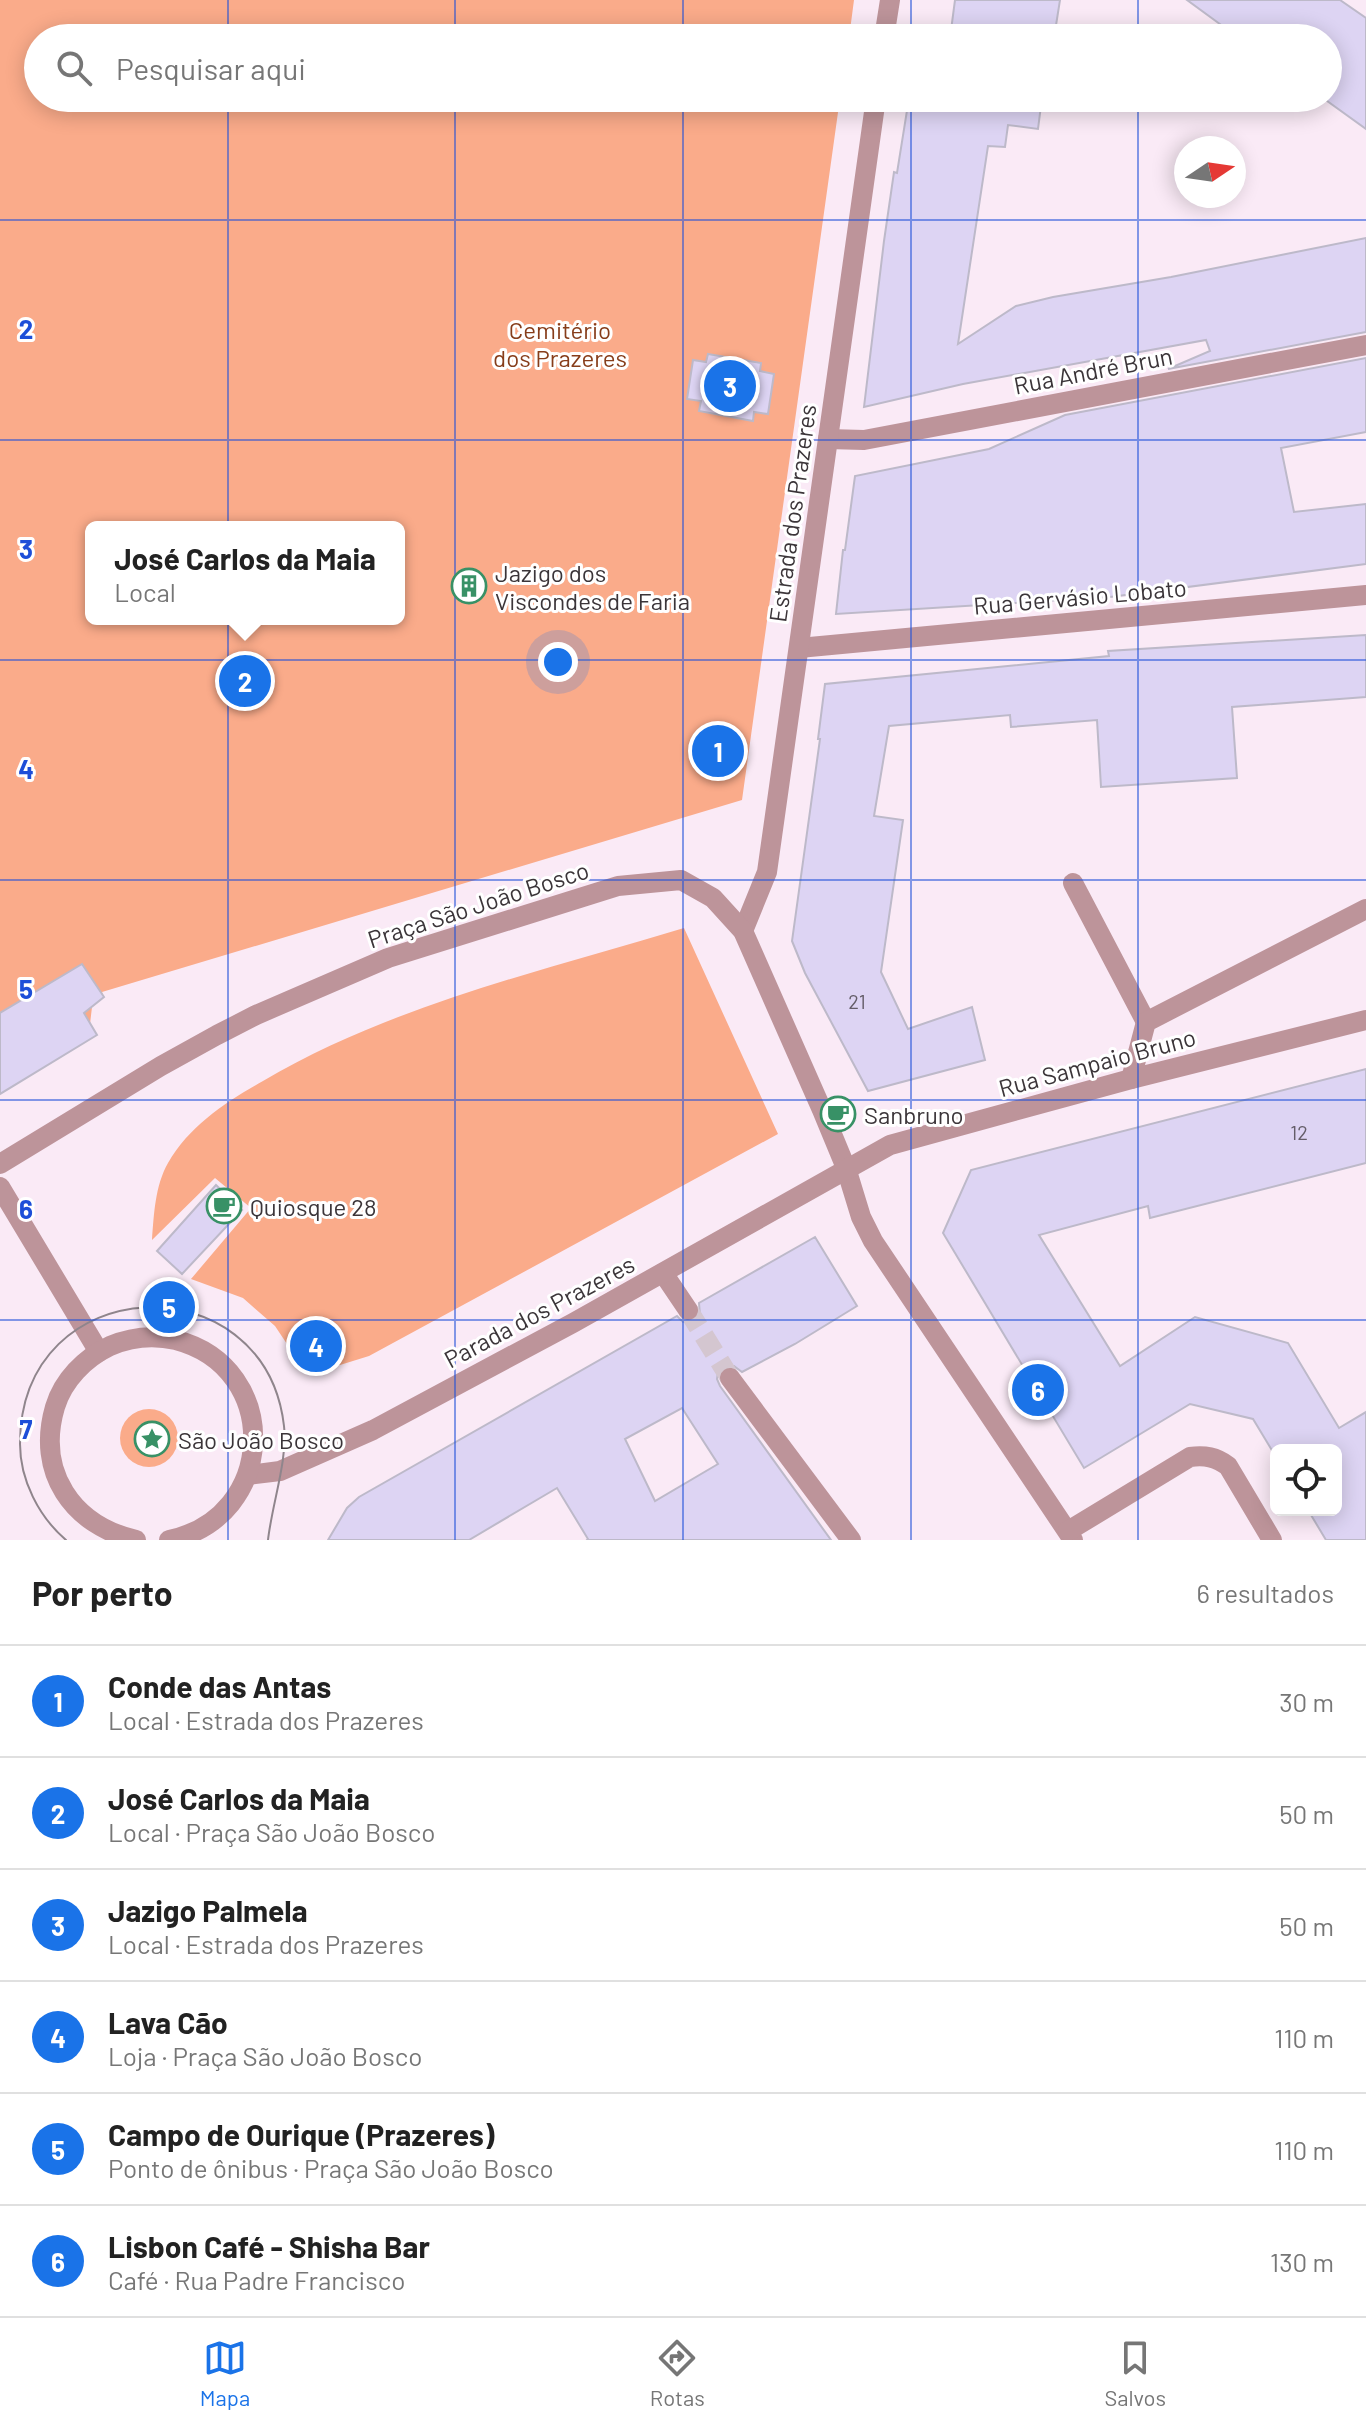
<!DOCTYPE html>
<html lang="pt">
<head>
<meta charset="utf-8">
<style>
	:root { --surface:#fff; --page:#f2f2f2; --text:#222; --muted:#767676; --line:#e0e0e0; --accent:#1a73e8 }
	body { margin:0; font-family:Barlow,sans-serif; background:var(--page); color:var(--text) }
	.controls { position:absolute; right:24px; bottom:24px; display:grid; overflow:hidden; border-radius:12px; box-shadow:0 4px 20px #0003 }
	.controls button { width:72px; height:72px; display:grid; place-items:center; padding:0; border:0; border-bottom:2px solid var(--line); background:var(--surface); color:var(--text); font:40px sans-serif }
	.compass { position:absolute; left:1174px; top:136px; width:72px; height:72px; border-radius:50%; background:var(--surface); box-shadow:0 4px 20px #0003; rotate:77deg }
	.you { position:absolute; left:558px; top:662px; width:28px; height:28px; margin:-20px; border:6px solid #fff; border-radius:50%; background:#1a73e8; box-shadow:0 0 0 12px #1a73e833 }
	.badge { display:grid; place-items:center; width:52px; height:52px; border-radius:50%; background:var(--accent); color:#fff; font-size:26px; font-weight:700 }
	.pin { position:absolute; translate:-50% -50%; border:4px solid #fff; box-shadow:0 2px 8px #0006 }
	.popup { position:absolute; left:85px; top:521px; width:320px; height:104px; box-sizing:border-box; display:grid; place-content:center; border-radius:12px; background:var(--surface); filter:drop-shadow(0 2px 6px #0005); font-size:26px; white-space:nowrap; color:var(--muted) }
	.popup b { font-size:30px; color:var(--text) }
	.popup::after { content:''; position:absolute; left:50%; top:100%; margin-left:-16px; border:16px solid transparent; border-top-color:var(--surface) }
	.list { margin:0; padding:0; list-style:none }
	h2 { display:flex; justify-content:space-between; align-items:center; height:104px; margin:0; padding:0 32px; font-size:34px }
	h2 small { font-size:26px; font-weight:400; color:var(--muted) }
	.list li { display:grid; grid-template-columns:52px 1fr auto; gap:24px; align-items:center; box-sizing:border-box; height:112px; padding:0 32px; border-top:2px solid var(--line) }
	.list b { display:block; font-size:30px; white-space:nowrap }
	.list p { margin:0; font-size:26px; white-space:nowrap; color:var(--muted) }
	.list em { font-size:26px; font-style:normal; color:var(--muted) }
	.icon { flex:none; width:44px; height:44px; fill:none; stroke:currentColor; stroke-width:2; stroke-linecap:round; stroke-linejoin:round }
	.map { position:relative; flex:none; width:1366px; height:1540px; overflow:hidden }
	.search { position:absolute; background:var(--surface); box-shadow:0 4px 20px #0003; left:24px; right:24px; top:24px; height:88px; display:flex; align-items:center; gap:20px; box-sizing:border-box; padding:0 28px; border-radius:44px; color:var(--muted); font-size:30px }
	.sheet { height:776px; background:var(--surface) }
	nav { display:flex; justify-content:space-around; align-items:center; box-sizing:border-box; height:112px; border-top:2px solid var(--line); background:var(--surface); font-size:22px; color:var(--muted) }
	nav a { display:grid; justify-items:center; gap:4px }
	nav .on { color:var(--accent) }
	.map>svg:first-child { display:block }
	.green { fill:#faab8a; fill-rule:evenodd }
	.building { fill:#ddd4f3; stroke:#bdb9c9; stroke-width:2; fill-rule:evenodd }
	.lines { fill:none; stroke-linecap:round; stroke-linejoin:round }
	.minor-tunnel { stroke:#d4c6d0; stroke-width:20; stroke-dasharray:20 10; stroke-linecap:butt }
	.minor { stroke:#bd949a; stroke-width:20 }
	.tram { stroke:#8f858c; stroke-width:2 }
	.grid { fill:none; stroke:#1d4ed8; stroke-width:2; stroke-opacity:0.55 }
	.labels { text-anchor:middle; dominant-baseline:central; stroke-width:6; stroke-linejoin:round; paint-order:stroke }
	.number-label { font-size:20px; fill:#645d68 }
	.park-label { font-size:24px; fill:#873d1a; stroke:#fff }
	.street-label { font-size:24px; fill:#3b3539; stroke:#fff }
	.poi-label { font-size:24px; fill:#3b3539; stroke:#fff; text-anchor:start }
	.grid-label { font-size:26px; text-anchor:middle; font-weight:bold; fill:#1d4ed8; stroke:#fff; stroke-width:6; stroke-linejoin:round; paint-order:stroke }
</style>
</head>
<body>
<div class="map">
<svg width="1366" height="1540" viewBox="0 0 1366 1540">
	<rect width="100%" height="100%" fill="#faeaf6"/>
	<g class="green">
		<path d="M0,0H854L849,38H38V98H840L742,800L102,992L104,997L92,1007L90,1024L97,1035L12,1087L0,1073ZM91,527H399V619H91Z"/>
		<path d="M684,928L778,1134L369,1356L340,1365L313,1364L291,1350L275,1326L243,1298L191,1279L251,1208L215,1178L152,1240C154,1214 155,1186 168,1163C190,1125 226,1102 263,1081C392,1005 542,971 684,928Z"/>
		<circle cx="149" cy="1438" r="29"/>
	</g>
	<g class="building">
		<path d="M955,0H1060L1054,38H950Z"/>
		<path d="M1187,0H1340L1366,18V129L1323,98H1328V38H1239Z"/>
		<path d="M909,98H1042L1038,129L1008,125L1005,147L988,146L958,344L1016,306L1053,297L1171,277L1366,238V332L1168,369L1210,351L1206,340L963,384L864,407L884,241L894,172L897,173Z"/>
		<path d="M708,354L761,363L760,371L774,374L768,414L754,412L753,421L699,411L701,401L687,399L693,360L706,362Z"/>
		<path d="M1366,358V432L1281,448L1294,512L1366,504V564L1110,597L836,614L843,550H845L855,476L989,449L1065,415Z"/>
		<path d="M1366,635V697L1232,707L1237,778L1101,787L1097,720L1011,727L1010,715L889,726L874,816L903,820L881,972L908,1029L972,1007L985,1060L868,1091L805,973L792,941L820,739H818L825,684L1109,656L1108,651Z"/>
		<path d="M82,964L104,997L84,1013L97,1035L0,1094V1013Z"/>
		<path d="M1366,1069V1163L1150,1218L1148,1206L1039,1235L1120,1366L1195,1317L1288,1343L1339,1428L1366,1412V1540H1326L1308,1510H1336V1450H1276V1457L1253,1419L1190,1404L1084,1468L943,1233L971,1170Z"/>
		<path d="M216,1185L242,1210L182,1274L157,1251Z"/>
		<path d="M815,1237L857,1306L795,1344L742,1372L734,1366L723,1367L718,1372L717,1379L720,1386L831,1540H587L588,1539L557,1488L469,1540H328L347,1508L359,1497L677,1316L683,1322L695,1321L700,1315L699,1303ZM682,1408L718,1464L655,1501L625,1439Z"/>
	</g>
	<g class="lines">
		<path class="minor-tunnel" d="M688,1310L730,1378"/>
		<g class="minor">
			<path d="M884,38L890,0"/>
			<path d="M828,439L864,440L1366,345"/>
			<path d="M799,648L1366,595"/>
			<path d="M1073,883L1146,1022"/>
			<path d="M743,931L767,872L876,98"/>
			<path d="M1131,1079L1146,1022L1366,909"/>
			<path d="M0,1164L161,1066L217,1035L256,1015L388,958L618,886L681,880L713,898L743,931L822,1110L846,1168L861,1217L873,1241L1073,1540"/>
			<path d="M0,1187L99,1352"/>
			<path d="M663,1273L688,1310"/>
			<path d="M730,1378L851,1540"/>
			<path d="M248,1475L280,1471L373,1430L573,1323L890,1145L1131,1079L1366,1020"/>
			<path d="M1068,1531L1190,1457C1205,1455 1216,1457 1228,1466L1272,1540"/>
			<path d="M136,1540C72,1525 36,1472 55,1407C63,1380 85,1358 110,1346C131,1337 154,1335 176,1340C283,1368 277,1518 169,1540"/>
		</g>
		<path class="tram" d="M66,1540C39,1517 20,1480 20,1444C20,1269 265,1261 284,1426C288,1459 272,1504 268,1540"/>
	</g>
	<path class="grid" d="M228,0V38M455,0V38M683,0V38M911,0V38M1138,0V38M228,98V1540M455,98V1540M683,98V1540M911,98V1540M1138,98V1540M0,220H1366M0,440H1366M0,660H1366M0,880H1366M0,1100H1366M0,1320H1366"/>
	<defs>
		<g id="building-ring" transform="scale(1.8)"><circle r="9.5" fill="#fff" stroke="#389166" stroke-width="1.5"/><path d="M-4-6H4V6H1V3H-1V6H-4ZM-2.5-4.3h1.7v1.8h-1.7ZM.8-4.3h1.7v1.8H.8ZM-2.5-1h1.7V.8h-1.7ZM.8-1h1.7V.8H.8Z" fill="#389166"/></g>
		<g id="cafe-ring" transform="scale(1.8)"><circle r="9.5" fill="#fff" stroke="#389166" stroke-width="1.5"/><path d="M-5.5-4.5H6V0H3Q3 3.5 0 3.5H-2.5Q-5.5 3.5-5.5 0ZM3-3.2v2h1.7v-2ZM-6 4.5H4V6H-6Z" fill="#389166"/></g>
		<g id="sight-ring" transform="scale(1.8)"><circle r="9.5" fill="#fff" stroke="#389166" stroke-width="1.5"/><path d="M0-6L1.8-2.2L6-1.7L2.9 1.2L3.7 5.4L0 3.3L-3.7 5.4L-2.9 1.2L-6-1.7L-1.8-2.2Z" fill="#389166"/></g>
	</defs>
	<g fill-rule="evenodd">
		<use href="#building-ring" x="469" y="586"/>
		<use href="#cafe-ring" x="838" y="1114"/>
		<use href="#cafe-ring" x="224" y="1206"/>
		<use href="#sight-ring" x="152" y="1439"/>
	</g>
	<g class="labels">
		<g class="number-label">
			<text x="857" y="1001">21</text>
			<text x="1299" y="1132">12</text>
		</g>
		<g class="park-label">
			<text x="560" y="329">Cemitério<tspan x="560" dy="28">dos Prazeres</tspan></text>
		</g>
		<g class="street-label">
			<text transform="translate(1093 370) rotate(-11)">Rua André Brun</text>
			<text transform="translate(792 513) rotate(-82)">Estrada dos Prazeres</text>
			<text transform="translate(1080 596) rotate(-5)">Rua Gervásio Lobato</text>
			<text transform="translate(478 904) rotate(-18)">Praça São João Bosco</text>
			<text transform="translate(1097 1062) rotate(-15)">Rua Sampaio Bruno</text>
			<text transform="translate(539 1311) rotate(-28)">Parada dos Prazeres</text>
		</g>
		<g class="poi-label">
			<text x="495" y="572">Jazigo dos<tspan x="495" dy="28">Viscondes de Faria</tspan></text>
			<text x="864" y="1114">Sanbruno</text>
			<text x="250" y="1206">Quiosque 28</text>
			<text x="178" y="1439">São João Bosco</text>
		</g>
	</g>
	<g class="grid-label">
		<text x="26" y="339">2</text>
		<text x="26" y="559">3</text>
		<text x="26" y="779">4</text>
		<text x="26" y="999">5</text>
		<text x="26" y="1219">6</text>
		<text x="26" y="1439">7</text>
	</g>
</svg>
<div class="controls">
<button><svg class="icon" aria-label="locate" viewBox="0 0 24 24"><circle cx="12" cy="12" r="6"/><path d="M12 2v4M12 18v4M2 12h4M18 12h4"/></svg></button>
</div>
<svg class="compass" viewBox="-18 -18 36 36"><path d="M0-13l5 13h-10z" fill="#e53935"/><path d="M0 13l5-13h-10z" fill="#767676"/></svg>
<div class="you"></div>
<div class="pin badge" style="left:718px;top:751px">1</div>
<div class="pin badge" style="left:245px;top:681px">2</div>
<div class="popup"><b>José Carlos da Maia</b>Local</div>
<div class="pin badge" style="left:730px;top:386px">3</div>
<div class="pin badge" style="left:316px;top:1346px">4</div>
<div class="pin badge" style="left:169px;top:1307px">5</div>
<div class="pin badge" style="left:1038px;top:1390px">6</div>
<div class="search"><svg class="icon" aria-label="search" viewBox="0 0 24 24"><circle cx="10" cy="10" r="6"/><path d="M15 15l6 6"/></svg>Pesquisar aqui</div>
</div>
<section class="sheet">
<h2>Por perto<small>6 resultados</small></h2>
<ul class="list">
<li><span class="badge">1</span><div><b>Conde das Antas</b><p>Local · Estrada dos Prazeres</p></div><em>30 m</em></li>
<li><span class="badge">2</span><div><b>José Carlos da Maia</b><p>Local · Praça São João Bosco</p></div><em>50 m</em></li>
<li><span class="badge">3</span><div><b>Jazigo Palmela</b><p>Local · Estrada dos Prazeres</p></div><em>50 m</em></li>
<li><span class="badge">4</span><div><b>Lava Cão</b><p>Loja · Praça São João Bosco</p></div><em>110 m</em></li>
<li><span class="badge">5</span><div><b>Campo de Ourique (Prazeres)</b><p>Ponto de ônibus · Praça São João Bosco</p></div><em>110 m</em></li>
<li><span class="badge">6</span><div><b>Lisbon Café - Shisha Bar</b><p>Café · Rua Padre Francisco</p></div><em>130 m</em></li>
</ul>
</section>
<nav>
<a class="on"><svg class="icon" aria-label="map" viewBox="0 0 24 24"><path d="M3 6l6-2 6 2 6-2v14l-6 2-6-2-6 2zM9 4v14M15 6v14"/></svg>Mapa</a>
<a><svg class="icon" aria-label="directions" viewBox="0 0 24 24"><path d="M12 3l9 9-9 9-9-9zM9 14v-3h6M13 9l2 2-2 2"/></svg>Rotas</a>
<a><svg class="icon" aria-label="saved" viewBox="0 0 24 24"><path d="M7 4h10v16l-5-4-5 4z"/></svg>Salvos</a>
</nav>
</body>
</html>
